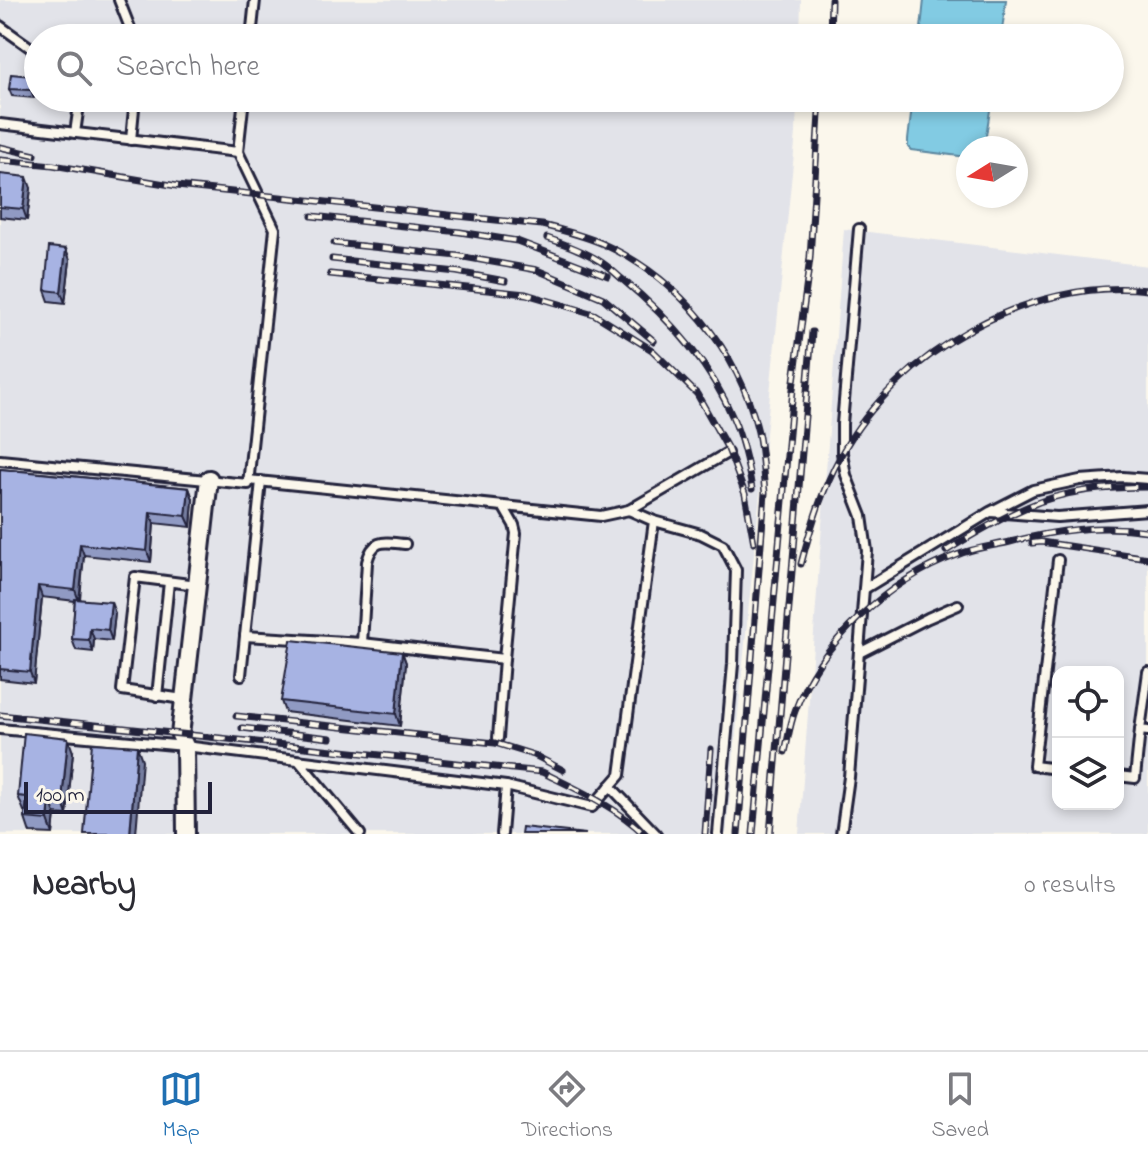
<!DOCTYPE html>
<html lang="en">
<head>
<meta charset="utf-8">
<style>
	:root { --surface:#fff; --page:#f2f2f3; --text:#2b2b33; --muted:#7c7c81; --line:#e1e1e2; --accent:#1f6fb2 }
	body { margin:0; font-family:"Indie Flower",sans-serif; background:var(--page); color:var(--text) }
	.controls { position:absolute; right:24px; bottom:24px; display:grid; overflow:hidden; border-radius:16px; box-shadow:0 4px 12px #0003 }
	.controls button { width:72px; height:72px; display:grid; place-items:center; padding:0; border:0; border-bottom:2px solid var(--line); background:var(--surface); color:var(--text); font:40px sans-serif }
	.compass { position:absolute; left:956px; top:136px; width:72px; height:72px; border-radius:50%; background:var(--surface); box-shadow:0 4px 12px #0003; rotate:259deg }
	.scale { position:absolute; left:24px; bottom:20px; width:188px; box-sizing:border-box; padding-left:8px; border:4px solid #22223b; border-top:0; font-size:22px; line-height:28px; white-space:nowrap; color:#22223b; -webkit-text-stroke:6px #fbf7ec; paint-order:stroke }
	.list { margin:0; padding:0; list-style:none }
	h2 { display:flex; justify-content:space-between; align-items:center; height:104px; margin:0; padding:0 32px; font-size:34px }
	h2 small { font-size:26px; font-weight:400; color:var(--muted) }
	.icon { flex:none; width:44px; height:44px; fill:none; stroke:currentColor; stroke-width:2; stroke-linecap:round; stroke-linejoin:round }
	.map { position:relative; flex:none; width:1148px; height:834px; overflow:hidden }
	.search { position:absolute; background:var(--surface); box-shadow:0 4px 12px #0003; left:24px; right:24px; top:24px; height:88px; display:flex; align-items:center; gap:20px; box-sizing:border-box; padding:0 28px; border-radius:44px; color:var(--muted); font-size:30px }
	.sheet { height:216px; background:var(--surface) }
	nav { display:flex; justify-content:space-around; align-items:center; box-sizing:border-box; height:112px; border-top:2px solid var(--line); background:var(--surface); font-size:22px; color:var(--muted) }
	nav a { display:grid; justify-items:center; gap:4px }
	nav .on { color:var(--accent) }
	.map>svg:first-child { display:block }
	.built { fill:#e2e3e9; fill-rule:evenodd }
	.water { fill:#82cbe3; stroke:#5c87a0; stroke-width:2 }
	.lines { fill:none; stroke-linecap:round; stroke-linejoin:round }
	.service-casing { stroke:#22223b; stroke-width:14 }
	.minor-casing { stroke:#22223b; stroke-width:22 }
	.service { stroke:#fbf7ec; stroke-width:8 }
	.minor { stroke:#fbf7ec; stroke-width:16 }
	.rail-casing { stroke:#22223b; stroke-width:7 }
	.rail { stroke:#fbf7ec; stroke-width:4; stroke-dasharray:12; stroke-linecap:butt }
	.wall { fill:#909ac3; stroke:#22223b; stroke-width:2 }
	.shaded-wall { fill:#757d9f; stroke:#22223b; stroke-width:2 }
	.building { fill:#a7b3e3; stroke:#22223b; stroke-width:2 }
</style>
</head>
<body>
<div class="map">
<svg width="1148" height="834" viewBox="0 0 1148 834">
	<rect width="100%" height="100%" fill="#fbf7ec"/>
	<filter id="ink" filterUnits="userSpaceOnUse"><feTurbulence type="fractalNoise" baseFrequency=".0125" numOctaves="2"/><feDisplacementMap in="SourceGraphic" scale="16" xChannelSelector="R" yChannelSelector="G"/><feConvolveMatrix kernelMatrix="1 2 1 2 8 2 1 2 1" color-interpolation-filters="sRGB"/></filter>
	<g filter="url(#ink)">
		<g class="built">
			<path d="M0,0H801L800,38H38V98H797L796,133L726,834H0Z"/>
			<path d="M844,229L1148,266V834H799ZM1058,672H1118V804H1058Z"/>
		</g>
		<g class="water">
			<path d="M924,0H1006L1001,38H920Z"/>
			<path d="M913,98H992L984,148H968V157L911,150L908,147V140Z"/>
		</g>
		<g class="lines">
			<g class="service-casing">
				<g id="service">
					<path d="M119,0L134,38"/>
					<path d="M0,26L38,53"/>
					<path d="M251,38L255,0"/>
					<path d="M75,98L78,112L75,133"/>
					<path d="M0,124L238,152L244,98"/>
					<path d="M131,140L135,98"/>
					<path d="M0,460L248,484L275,229L238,152"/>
					<path d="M248,480L601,516L629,510L727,453"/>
					<path d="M503,506L514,525L516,533L504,659"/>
					<path d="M991,512L1057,517L1148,510"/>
					<path d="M654,521L701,534L723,545L736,570L733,664L718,834"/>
					<path d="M1058,560L1034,766L1058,769"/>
					<path d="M864,589L990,512L1033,490L1080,480L1123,477L1148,479"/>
					<path d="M245,636L362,643L367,562C373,538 384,542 405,544"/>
					<path d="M362,643L504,659L498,738"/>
					<path d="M859,653L928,618L958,605"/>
					<path d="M1148,672L1140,730L1148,731"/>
					<path d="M241,675L261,481"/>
					<path d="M157,696L169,582"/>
					<path d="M183,699L122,690L135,577L197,585"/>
					<path d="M0,729L185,746L506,786L592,807L620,775L654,521L629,510"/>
					<path d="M299,761L360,834"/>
					<path d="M1118,776L1135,778L1140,730"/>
					<path d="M610,786L656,834"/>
					<path d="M502,834L506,786"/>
					<path d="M841,834L849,777L867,551L862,516L846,475L842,453V424L859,229"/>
				</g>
			</g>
			<g class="minor-casing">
				<path id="minor" d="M186,834L185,746L180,735L209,479"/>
			</g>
			<use href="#service" class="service"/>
			<use href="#minor" class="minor"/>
			<g class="rail-casing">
				<g id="rail">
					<path d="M830,38L831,0"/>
					<path d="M0,147L35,155"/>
					<path d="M0,160L53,165L177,186L542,225C562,230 582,235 601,243C678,277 739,350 758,432C762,452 763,473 765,493L738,834"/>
					<path d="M312,216L460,232L517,241L608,276"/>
					<path d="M547,238C565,244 582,250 598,260C607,265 615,273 622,279C668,317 710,363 733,418C743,441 748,465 752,489"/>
					<path d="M334,243L458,256L537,270L603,298L654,341"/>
					<path d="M332,259L457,272L505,281"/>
					<path d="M330,274L526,294L594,314L652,350L697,394L728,449L745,494L754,543"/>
					<path d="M1032,543L1041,542L1148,558"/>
					<path d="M946,551C972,535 999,519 1027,507C1064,490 1108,487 1148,487"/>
					<path d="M801,564C811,526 822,490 841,455C897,352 1030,277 1148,290"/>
					<path d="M0,715L542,772C578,790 615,806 644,834"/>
					<path d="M236,716L495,743L534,755L563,770"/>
					<path d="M242,728L330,738"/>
					<path d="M785,752C788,739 790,724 795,711C819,643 890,579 957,555C973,548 993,546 1010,542C1058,530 1098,524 1148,531"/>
					<path d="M705,834L711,749"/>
					<path d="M753,834L793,389L810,258L820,98"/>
					<path d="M770,834L812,332"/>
				</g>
			</g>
			<use href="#rail" class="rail"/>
		</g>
		<g class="wall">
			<path d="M32,76L35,83L34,98L12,96L9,89Z"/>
			<path d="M0,174L31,188L27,220L0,217Z"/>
			<path d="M66,249L70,260L65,303L49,301L45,290Z"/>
			<path d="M0,469L189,488L193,499L191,527L154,523L151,562L84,555L80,599L115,613L112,641L94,639L93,652L76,650L72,639L75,601L42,597L34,683L0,679Z"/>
			<path d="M402,652L406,663L400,726L285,712L281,701Z"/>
			<path d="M73,752L67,815L55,814L53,834L30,833L25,818V811H24L18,796Z"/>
		</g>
		<g class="shaded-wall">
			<path d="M32,76L35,83L34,98L31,90Z"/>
			<path d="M27,177L31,188L27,220L23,209Z"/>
			<path d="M66,249L70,260L65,303L61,292Z"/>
			<path d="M189,488L193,499L191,527L186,516Z"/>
			<path d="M150,512L154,523L151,562L147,551Z"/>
			<path d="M80,544L84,555L79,601L75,590Z"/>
			<path d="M38,586L42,597L34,683L30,672Z"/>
			<path d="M111,602L115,613L112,641L108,630Z"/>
			<path d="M90,628L94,639L93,652L89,640Z"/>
			<path d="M402,652L406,663L400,726L396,714Z"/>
			<path d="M68,738L73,752L67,815L62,800Z"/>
			<path d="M137,746L142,760L136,834H130Z"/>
			<path d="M50,799L55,814L53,834L48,820Z"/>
		</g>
		<g class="building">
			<path d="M11,74L32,76L31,90L9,89Z"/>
			<path d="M0,174L27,177L23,209L0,207Z"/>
			<path d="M49,247L66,249L61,292L45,290Z"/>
			<path d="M0,469L189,488L186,516L150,512L147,551L80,544L75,590L38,586L30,672L0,669Z"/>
			<path d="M75,599L111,602L108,630L90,628L89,640L72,639Z"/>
			<path d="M291,640L402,652L396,714L281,701Z"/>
			<path d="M24,733L68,738L62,800L50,799L48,820L25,818L27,797L18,796Z"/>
			<path d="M92,743L137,746L130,834H84Z"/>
			<path d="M522,827L586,834H521Z"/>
		</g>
	</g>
</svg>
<div class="controls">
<button><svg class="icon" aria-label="locate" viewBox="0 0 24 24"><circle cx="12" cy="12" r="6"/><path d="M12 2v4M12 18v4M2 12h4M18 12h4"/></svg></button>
<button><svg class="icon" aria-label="layers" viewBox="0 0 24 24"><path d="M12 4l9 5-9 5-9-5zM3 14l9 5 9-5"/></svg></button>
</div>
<svg class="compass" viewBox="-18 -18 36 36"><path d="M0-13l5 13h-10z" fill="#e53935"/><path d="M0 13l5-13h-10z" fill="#7c7c81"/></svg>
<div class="scale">100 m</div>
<div class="search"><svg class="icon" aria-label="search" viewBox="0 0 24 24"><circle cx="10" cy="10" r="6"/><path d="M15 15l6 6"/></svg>Search here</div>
</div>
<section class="sheet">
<h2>Nearby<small>0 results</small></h2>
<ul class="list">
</ul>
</section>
<nav>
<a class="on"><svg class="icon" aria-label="map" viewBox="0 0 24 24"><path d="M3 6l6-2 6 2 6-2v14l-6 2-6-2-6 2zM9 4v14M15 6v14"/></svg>Map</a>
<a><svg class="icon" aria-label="directions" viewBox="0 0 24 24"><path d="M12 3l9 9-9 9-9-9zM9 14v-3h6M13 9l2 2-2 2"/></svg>Directions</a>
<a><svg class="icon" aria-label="saved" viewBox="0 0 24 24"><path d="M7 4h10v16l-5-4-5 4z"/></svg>Saved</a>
</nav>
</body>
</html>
